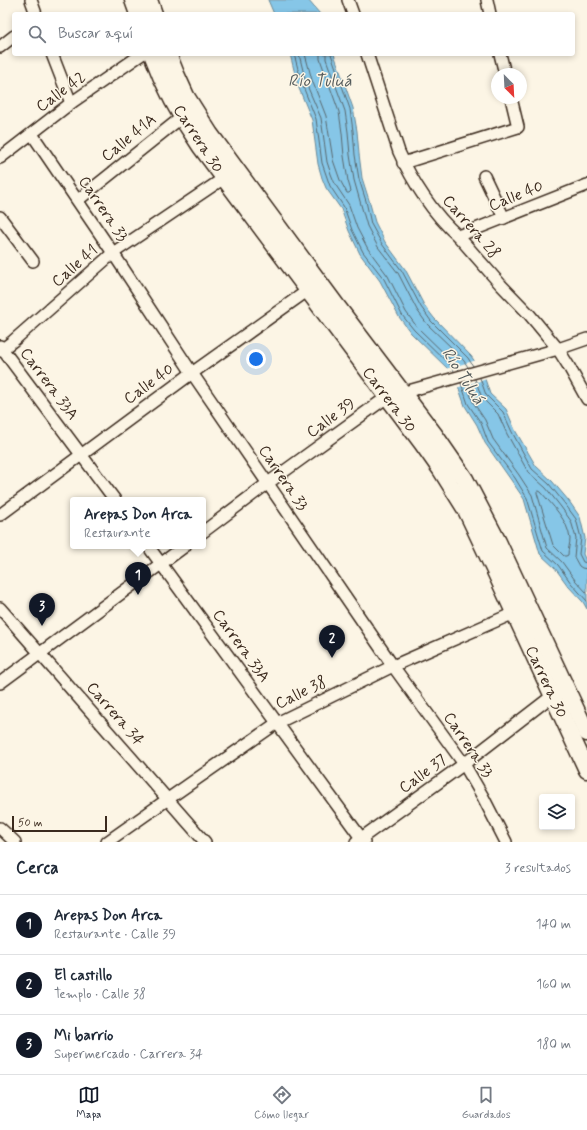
<!DOCTYPE html>
<html lang="es">
<head>
<meta charset="utf-8">
<style>
	:root { --surface:#fff; --page:#f6f6f7; --text:#1f2937; --muted:#747a83; --line:#e0e1e3; --accent:#111827 }
	body { margin:0; font-family:Mynerve,sans-serif; background:var(--page); color:var(--text) }
	.controls { position:absolute; right:12px; bottom:12px; display:grid; overflow:hidden; border-radius:4px; box-shadow:0 2px 6px #0003 }
	.controls button { width:36px; height:36px; display:grid; place-items:center; padding:0; border:0; border-bottom:1px solid var(--line); background:var(--surface); color:var(--text); font:20px sans-serif }
	.compass { position:absolute; left:491px; top:68px; width:36px; height:36px; border-radius:50%; background:var(--surface); box-shadow:0 2px 6px #0003; rotate:156deg }
	.scale { position:absolute; left:12px; bottom:10px; width:95px; box-sizing:border-box; padding-left:4px; border:2px solid #3b2a1e; border-top:0; font-size:11px; line-height:14px; white-space:nowrap; color:#3b2a1e; -webkit-text-stroke:3px #fcf5e5; paint-order:stroke }
	.you { position:absolute; left:256px; top:359px; width:14px; height:14px; margin:-10px; border:3px solid #fff; border-radius:50%; background:#1a73e8; box-shadow:0 0 0 6px #1a73e833 }
	.badge { display:grid; place-items:center; width:26px; height:26px; border-radius:50%; background:var(--accent); color:#fff; font-size:13px; font-weight:700 }
	.pin { position:absolute; translate:-50% -33px; filter:drop-shadow(0 1px 2px #0008) }
	.pin::after { content:''; position:absolute; top:21px; width:14px; height:12px; background:inherit; clip-path:polygon(0 0,100% 0,50% 100%) }
	.popup { position:absolute; left:70px; top:497px; width:136px; height:52px; box-sizing:border-box; display:grid; place-content:center; border-radius:4px; background:var(--surface); filter:drop-shadow(0 1px 3px #0005); font-size:13px; white-space:nowrap; color:var(--muted) }
	.popup b { font-size:15px; color:var(--text) }
	.popup::after { content:''; position:absolute; left:50%; top:100%; margin-left:-8px; border:8px solid transparent; border-top-color:var(--surface) }
	.list { margin:0; padding:0; list-style:none }
	h2 { display:flex; justify-content:space-between; align-items:center; height:52px; margin:0; padding:0 16px; font-size:17px }
	h2 small { font-size:13px; font-weight:400; color:var(--muted) }
	.list li { display:grid; grid-template-columns:26px 1fr auto; gap:12px; align-items:center; box-sizing:border-box; height:60px; padding:0 16px; border-top:1px solid var(--line) }
	.list b { display:block; font-size:15px; white-space:nowrap }
	.list p { margin:0; font-size:13px; white-space:nowrap; color:var(--muted) }
	.list em { font-size:13px; font-style:normal; color:var(--muted) }
	.icon { flex:none; width:22px; height:22px; fill:none; stroke:currentColor; stroke-width:2; stroke-linecap:round; stroke-linejoin:round }
	.map { position:relative; flex:none; width:587px; height:842px; overflow:hidden }
	.search { position:absolute; background:var(--surface); box-shadow:0 2px 6px #0003; left:12px; right:12px; top:12px; height:44px; display:flex; align-items:center; gap:10px; box-sizing:border-box; padding:0 14px; border-radius:4px; color:var(--muted); font-size:15px }
	.sheet { height:232px; background:var(--surface) }
	nav { display:flex; justify-content:space-around; align-items:center; box-sizing:border-box; height:56px; border-top:1px solid var(--line); background:var(--surface); font-size:11px; color:var(--muted) }
	nav a { display:grid; justify-items:center; gap:2px }
	nav .on { color:var(--accent) }
	.map>svg:first-child { display:block }
	.water { fill:#86c6e7; stroke:#688897 }
	.pier { fill:#fcf5e5 }
	.lines { fill:none; stroke-linecap:round; stroke-linejoin:round }
	.shore { stroke:#59686e; stroke-width:1 }
	.street-casing { stroke:#3b2a1e; stroke-width:14 }
	.secondary-casing { stroke:#3b2a1e; stroke-width:19 }
	.street { stroke:#fcf5e5; stroke-width:11 }
	.secondary { stroke:#fcf5e5; stroke-width:16 }
	.labels { text-anchor:middle; dominant-baseline:central; stroke-width:3; stroke-linejoin:round; paint-order:stroke }
	.street-label { font-size:16px; fill:#3b2a1e; stroke:#fcf5e5 }
	.water-label { font-size:17px; font-style:italic; fill:#52595a; stroke:#fcf5e5 }
</style>
</head>
<body>
<div class="map">
<svg width="587" height="842" viewBox="0 0 587 842">
	<rect width="100%" height="100%" fill="#fcf5e5"/>
	<filter id="ink" filterUnits="userSpaceOnUse"><feTurbulence type="fractalNoise" baseFrequency=".025" numOctaves="2"/><feDisplacementMap in="SourceGraphic" scale="8" xChannelSelector="R" yChannelSelector="G"/><feConvolveMatrix kernelMatrix="1 2 1 2 8 2 1 2 1" color-interpolation-filters="sRGB"/></filter>
	<g filter="url(#ink)">
		<g class="water">
			<path d="M268,0H308L320,14H274Z"/>
			<path d="M290,54H334L353,108L357,131L359,154L362,178L369,200L375,222L385,242L405,269L424,305L434,318L471,356L483,373L490,394L506,409L515,430L536,466L552,481L569,501L580,517L585,538L583,554L587,563V609L583,602L568,586L555,568L540,554L524,499L511,480L485,443L477,425L465,406L457,383L448,369L411,333L399,317L380,281L360,254L349,231L341,209L326,188L322,178L318,164L312,120L298,86Z"/>
		</g>
		<path class="pier" d="M477,360L485,372L487,379L456,388L445,369Z"/>
		<g class="lines">
			<g class="shore">
				<path d="M294,54L302,84L316,119L322,163L330,186L344,207L352,230L363,252L384,279L402,315L414,330L451,366L454,371"/>
				<path d="M299,54L306,83L321,118L327,162L331,174L335,184L349,205L357,228L368,249L388,276L406,312L417,327L454,363L459,370"/>
				<path d="M305,54L312,80L326,116L333,160L340,180L347,193H349L351,191L348,181L344,156L342,133L339,112L320,59V54"/>
				<path d="M326,54V59L345,111L348,132L350,155L354,180L367,226L378,247L398,273L417,310L427,324L455,351L464,361L468,367"/>
				<path d="M331,54L350,109L353,131L355,155L359,179L366,201L371,224L382,244L402,271L421,307L431,321L468,358L473,366"/>
				<path d="M480,378L486,395L503,412L512,432L532,469L549,484L565,504L576,519L581,538L579,554L583,562L587,563"/>
				<path d="M475,379L482,398L498,414L507,434L528,472L546,488L561,507L571,521L576,538L574,557L579,566L582,568L587,569"/>
				<path d="M466,382L473,402L485,420L493,439L519,475L532,495L547,548L562,562L575,580L587,593"/>
				<path d="M461,383L468,404L481,423L488,442L515,478L527,498L543,551L558,565L571,583L587,601"/>
				<path d="M539,491L541,492C552,505 568,520 570,539C570,544 568,549 568,555L566,556H564L553,545L537,493Z"/>
			</g>
			<g class="street-casing">
				<g id="street">
					<path d="M31,0L36,14"/>
					<path d="M348,0L353,14"/>
					<path d="M487,0L490,14"/>
					<path d="M0,47L14,36"/>
					<path d="M52,54L71,103"/>
					<path d="M367,54L399,152C412,181 433,214 458,236L501,285L529,314L558,349L568,365L587,399"/>
					<path d="M500,54L505,74"/>
					<path d="M32,134L113,253L192,373L393,666L464,764L483,797L506,842"/>
					<path d="M0,158L71,103L142,54"/>
					<path d="M403,163L518,127L511,98"/>
					<path d="M484,176L504,218"/>
					<path d="M78,200L182,117"/>
					<path d="M0,217L33,261"/>
					<path d="M458,236L587,185"/>
					<path d="M0,346L115,500"/>
					<path d="M0,351L13,341L113,253L230,174"/>
					<path d="M0,515L192,373L314,286"/>
					<path d="M203,532L268,483L387,397L558,349L587,339"/>
					<path d="M148,546L364,842"/>
					<path d="M0,608L205,842"/>
					<path d="M0,683L185,546"/>
					<path d="M0,828L15,842"/>
					<path d="M107,842L168,799L277,723L393,666L521,610"/>
					<path d="M356,842L464,764L552,696L558,693"/>
				</g>
			</g>
			<g class="secondary-casing">
				<g id="secondary">
					<path d="M133,0L138,14"/>
					<path d="M149,0L154,14"/>
					<path d="M152,54C164,87 181,118 201,147L422,443L441,470L466,510L494,569L587,770"/>
					<path d="M168,54L176,74L186,96L210,134L336,305L434,434L465,479L498,542L587,733"/>
				</g>
			</g>
			<use href="#street" class="street"/>
			<use href="#secondary" class="secondary"/>
		</g>
	</g>
	<g class="labels">
		<g class="street-label">
			<text transform="translate(61 92) rotate(-36)">Calle 42</text>
			<text transform="translate(129 138) rotate(-39)">Calle 41A</text>
			<text transform="translate(198 139) rotate(57)">Carrera 30</text>
			<text transform="translate(516 196) rotate(-22)">Calle 40</text>
			<text transform="translate(103 209) rotate(56)">Carrera 33</text>
			<text transform="translate(471 227) rotate(49)">Carrera 28</text>
			<text transform="translate(75 266) rotate(-41)">Calle 41</text>
			<text transform="translate(49 384) rotate(53)">Carrera 33A</text>
			<text transform="translate(149 384) rotate(-36)">Calle 40</text>
			<text transform="translate(389 400) rotate(53)">Carrera 30</text>
			<text transform="translate(331 418) rotate(-36)">Calle 39</text>
			<text transform="translate(283 478) rotate(56)">Carrera 33</text>
			<text transform="translate(241 646) rotate(54)">Carrera 33A</text>
			<text transform="translate(546 682) rotate(65)">Carrera 30</text>
			<text transform="translate(301 693) rotate(-26)">Calle 38</text>
			<text transform="translate(115 714) rotate(49)">Carrera 34</text>
			<text transform="translate(468 745) rotate(56)">Carrera 33</text>
			<text transform="translate(423 774) rotate(-36)">Calle 37</text>
		</g>
		<g class="water-label">
			<text x="320" y="81">Río Tuluá</text>
			<text transform="translate(463 376) rotate(57)">Río Tuluá</text>
		</g>
	</g>
</svg>
<div class="controls">
<button><svg class="icon" aria-label="layers" viewBox="0 0 24 24"><path d="M12 4l9 5-9 5-9-5zM3 14l9 5 9-5"/></svg></button>
</div>
<svg class="compass" viewBox="-18 -18 36 36"><path d="M0-13l5 13h-10z" fill="#e53935"/><path d="M0 13l5-13h-10z" fill="#747a83"/></svg>
<div class="scale">50 m</div>
<div class="you"></div>
<div class="pin badge" style="left:138px;top:595px">1</div>
<div class="popup"><b>Arepas Don Arca</b>Restaurante</div>
<div class="pin badge" style="left:332px;top:658px">2</div>
<div class="pin badge" style="left:42px;top:626px">3</div>
<div class="search"><svg class="icon" aria-label="search" viewBox="0 0 24 24"><circle cx="10" cy="10" r="6"/><path d="M15 15l6 6"/></svg>Buscar aquí</div>
</div>
<section class="sheet">
<h2>Cerca<small>3 resultados</small></h2>
<ul class="list">
<li><span class="badge">1</span><div><b>Arepas Don Arca</b><p>Restaurante · Calle 39</p></div><em>140 m</em></li>
<li><span class="badge">2</span><div><b>El castillo</b><p>Templo · Calle 38</p></div><em>160 m</em></li>
<li><span class="badge">3</span><div><b>Mi barrio</b><p>Supermercado · Carrera 34</p></div><em>180 m</em></li>
</ul>
</section>
<nav>
<a class="on"><svg class="icon" aria-label="map" viewBox="0 0 24 24"><path d="M3 6l6-2 6 2 6-2v14l-6 2-6-2-6 2zM9 4v14M15 6v14"/></svg>Mapa</a>
<a><svg class="icon" aria-label="directions" viewBox="0 0 24 24"><path d="M12 3l9 9-9 9-9-9zM9 14v-3h6M13 9l2 2-2 2"/></svg>Cómo llegar</a>
<a><svg class="icon" aria-label="saved" viewBox="0 0 24 24"><path d="M7 4h10v16l-5-4-5 4z"/></svg>Guardados</a>
</nav>
</body>
</html>
